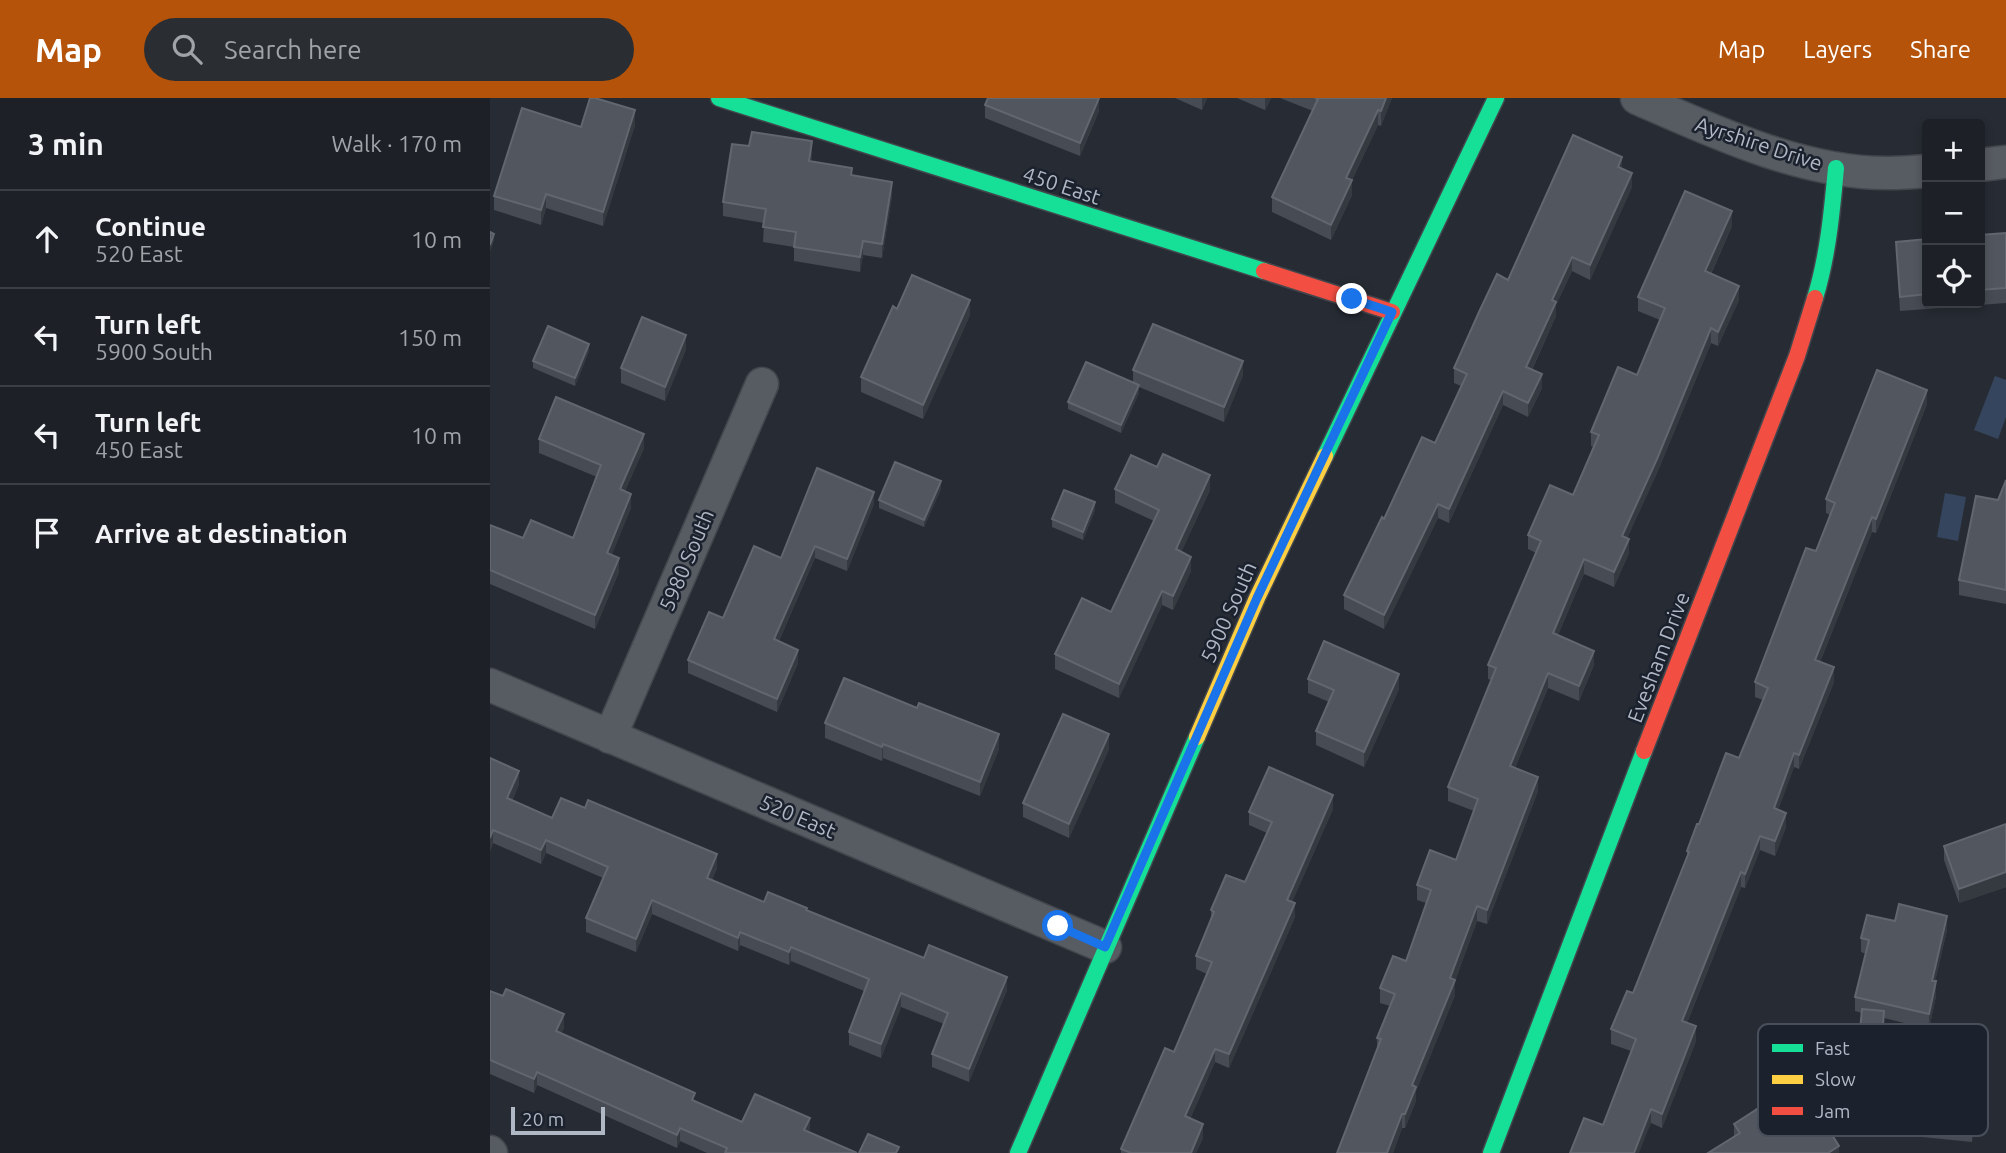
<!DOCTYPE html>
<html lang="en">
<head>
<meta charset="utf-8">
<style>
	:root { --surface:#1d2127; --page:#2a2e33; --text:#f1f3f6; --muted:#a0a3a7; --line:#3b3e44; --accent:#b45309 }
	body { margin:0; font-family:Ubuntu,sans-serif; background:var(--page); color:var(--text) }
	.controls { position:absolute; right:21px; top:21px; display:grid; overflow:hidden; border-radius:7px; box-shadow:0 4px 10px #0003 }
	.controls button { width:63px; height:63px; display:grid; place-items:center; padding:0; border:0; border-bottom:2px solid var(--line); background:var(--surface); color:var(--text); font:35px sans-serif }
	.scale { position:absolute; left:21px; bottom:18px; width:94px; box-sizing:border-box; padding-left:7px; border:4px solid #b1b8c5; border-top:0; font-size:19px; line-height:24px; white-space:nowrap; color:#b1b8c5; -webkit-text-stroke:5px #1b222e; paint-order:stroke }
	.stop { position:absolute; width:21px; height:21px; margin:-16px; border:5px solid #1a73e8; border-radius:50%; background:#fff }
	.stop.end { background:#1a73e8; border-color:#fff; box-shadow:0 2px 7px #0008 }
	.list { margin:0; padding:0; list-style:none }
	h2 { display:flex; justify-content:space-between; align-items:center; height:91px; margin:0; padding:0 28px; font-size:30px }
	h2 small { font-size:23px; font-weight:400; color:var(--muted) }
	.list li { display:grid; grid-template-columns:46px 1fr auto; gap:21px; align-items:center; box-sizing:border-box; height:98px; padding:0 28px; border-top:2px solid var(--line) }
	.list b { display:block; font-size:26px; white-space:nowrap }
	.list p { margin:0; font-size:23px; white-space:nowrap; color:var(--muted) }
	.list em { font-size:23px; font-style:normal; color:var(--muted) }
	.icon { flex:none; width:38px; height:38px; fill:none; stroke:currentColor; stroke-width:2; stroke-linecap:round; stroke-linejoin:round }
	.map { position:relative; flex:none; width:1516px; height:1055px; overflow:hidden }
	header { display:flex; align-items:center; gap:42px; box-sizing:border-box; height:98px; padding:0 35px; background:var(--accent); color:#fff }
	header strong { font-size:33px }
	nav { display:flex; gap:38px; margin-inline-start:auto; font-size:24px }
	.search { width:490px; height:63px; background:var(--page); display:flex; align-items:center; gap:18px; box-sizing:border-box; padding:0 24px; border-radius:38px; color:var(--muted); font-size:26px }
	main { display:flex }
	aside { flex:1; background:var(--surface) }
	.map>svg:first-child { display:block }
	.water { fill:#36455e }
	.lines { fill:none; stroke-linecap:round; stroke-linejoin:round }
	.street-casing { stroke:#43474d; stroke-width:35 }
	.fast-casing { stroke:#43474d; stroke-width:19 }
	.slow-casing { stroke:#43474d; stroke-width:19 }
	.jam-casing { stroke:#43474d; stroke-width:19 }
	.street { stroke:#575b62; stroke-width:32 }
	.fast { stroke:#16e098; stroke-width:16 }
	.slow { stroke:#ffcf43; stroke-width:16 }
	.jam { stroke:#f24e42; stroke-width:16 }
	.wall { fill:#474b53 }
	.shaded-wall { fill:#353a41 }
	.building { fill:#52575f; stroke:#61666f; stroke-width:2 }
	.route { stroke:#1a73e8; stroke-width:9 }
	.labels { text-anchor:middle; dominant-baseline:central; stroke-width:5; stroke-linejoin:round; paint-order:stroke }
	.street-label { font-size:21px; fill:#b1b8c5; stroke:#1b222e }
	.key { fill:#1b222e; stroke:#484f5b; stroke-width:2 }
	.key-label { font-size:19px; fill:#b1b8c5 }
</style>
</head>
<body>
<header>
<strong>Map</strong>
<div class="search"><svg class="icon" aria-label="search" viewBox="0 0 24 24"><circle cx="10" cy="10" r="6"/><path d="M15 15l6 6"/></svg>Search here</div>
<nav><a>Map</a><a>Layers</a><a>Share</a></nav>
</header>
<main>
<aside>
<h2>3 min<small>Walk · 170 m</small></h2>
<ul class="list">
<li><svg class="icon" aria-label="ahead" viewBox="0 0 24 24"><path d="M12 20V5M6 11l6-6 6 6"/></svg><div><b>Continue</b><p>520 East</p></div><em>10 m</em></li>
<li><svg class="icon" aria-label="left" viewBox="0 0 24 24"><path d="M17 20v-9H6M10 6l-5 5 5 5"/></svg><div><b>Turn left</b><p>5900 South</p></div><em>150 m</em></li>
<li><svg class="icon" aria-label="left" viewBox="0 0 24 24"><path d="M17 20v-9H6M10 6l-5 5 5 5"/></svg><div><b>Turn left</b><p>450 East</p></div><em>10 m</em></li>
<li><svg class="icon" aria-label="arrive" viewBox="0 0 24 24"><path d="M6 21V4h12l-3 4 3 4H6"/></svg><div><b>Arrive at destination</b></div></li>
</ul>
</aside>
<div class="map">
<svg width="1516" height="1055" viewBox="0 0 1516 1055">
	<rect width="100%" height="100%" fill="#272c34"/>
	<g class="water">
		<path d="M1505,278L1516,282V319L1508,341L1484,332Z"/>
		<path d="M1455,395L1476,399L1468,443L1447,439Z"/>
	</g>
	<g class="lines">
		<g class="street-casing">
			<g id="street">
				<path d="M1147,0C1224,34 1314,76 1399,75C1412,75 1425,74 1437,73"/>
				<path d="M1490,67L1516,64"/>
				<path d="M0,587L615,849"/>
				<path d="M120,639L272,286"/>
				<path d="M0,1054L1,1055"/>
			</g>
		</g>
		<g class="fast-casing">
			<g id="fast">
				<path d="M229,0L774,173"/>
				<path d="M1325,200C1338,158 1342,113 1346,70"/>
				<path d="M835,358L1006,0"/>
				<path d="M528,1055L707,639"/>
				<path d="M1001,1055L1154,653"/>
			</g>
		</g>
		<g class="slow-casing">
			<path id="slow" d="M707,639L767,500L835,358"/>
		</g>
		<g class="jam-casing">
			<g id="jam">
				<path d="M774,173L902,214"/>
				<path d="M1154,653L1307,258L1325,200"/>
			</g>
		</g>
		<use href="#street" class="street"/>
		<use href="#fast" class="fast"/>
		<use href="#slow" class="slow"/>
		<use href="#jam" class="jam"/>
	</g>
	<g class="wall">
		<path d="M685,0H717L712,12Z"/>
		<path d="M747,0H781L775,12Z"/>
		<path d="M790,0H902L891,28L888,27L862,82V97L841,142L782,114V99L823,13Z"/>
		<path d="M495,7L609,13L590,58L495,20Z"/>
		<path d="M145,27L113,128L56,110L51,127L4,112V98L91,29Z"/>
		<path d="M322,57L321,63L362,77L402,98L392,160L373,157L370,174L304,163V149L273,144L274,125L233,118V104Z"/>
		<path d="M1132,70L1142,89L1100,182L1082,173L1066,207V218L1042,272L1052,290L1038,319L1013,307L959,425L948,420L894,531L854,511V497L894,421L945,345L971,288L964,285V270L1018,182Z"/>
		<path d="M1242,128L1221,176L1249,202L1228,248L1221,245L1167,375L1137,440L1139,455L1124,489L1094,476L1068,537L1104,567L1089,603L1058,590L1025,670L1048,693L997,826L987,823L965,883V897L926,993V1003L915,1030H912L903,1055H847L887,951V940L900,908L890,905V890L916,863L936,805L927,802V787L966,762L984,713L958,703V689L1001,582L998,581V567L1046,455L1038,451V437L1083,397L1104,349L1101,348V334L1147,277L1170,222L1148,213V199Z"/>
		<path d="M1516,135V205L1410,213L1406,144L1437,141V205H1490V137Z"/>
		<path d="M407,211L480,217L433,321L371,294V279Z"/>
		<path d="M196,251L175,303L131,285V270Z"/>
		<path d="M99,253L85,288L43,270V263Z"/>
		<path d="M643,272L753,277L734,324L649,289V295L631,335L578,311V304L643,285Z"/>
		<path d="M1437,306L1386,435L1382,434L1330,564L1344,584L1309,671L1304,669L1288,711L1296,729L1285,758L1270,752L1255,790L1251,789L1197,925L1206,943L1172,1030L1161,1025L1113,1027L1141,953L1121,946V931L1143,895L1197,759V753L1209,726L1249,660L1273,602L1265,599V584L1326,453L1340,417L1336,415V401Z"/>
		<path d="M49,341L154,350L135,393L141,410L121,457L129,474L105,531L0,486V427L33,440H83L107,379L49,355Z"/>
		<path d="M1516,382V506L1469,497V482L1508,402Z"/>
		<path d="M451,391L434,429L389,410V402Z"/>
		<path d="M625,391L720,392L691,454L701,473L683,512L672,507L629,600L565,571V556L621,514L664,423L625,405Z"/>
		<path d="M384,406L357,473L325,460L289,543L308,565L287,614L198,575V562L233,520L291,460Z"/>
		<path d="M605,412L593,442L562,429V421Z"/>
		<path d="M818,581L909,591L874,669L826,647V633L839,604L818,595Z"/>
		<path d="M335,625L509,651L490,698L393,660L392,663L335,640Z"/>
		<path d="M619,651L579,740L533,719V705Z"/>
		<path d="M0,660L29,686L22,703L62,720L227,770L222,782L274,804L317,813L434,860L517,892L479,984L442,969V956L454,926L411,909L391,960L359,947V934L374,893L301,863L299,867L250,847L248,853L162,816L146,854L96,834V820L113,780L56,755L51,766L3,745L0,753Z"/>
		<path d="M843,711L802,804L805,819L739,970L725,964L700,1021L713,1040L706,1055H631V1051L684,954L717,876L706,871V858L721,822V812L755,784L777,735L759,727V714Z"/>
		<path d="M1516,726V789L1469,805L1454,762V748Z"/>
		<path d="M1405,823L1457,832L1445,883L1446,898L1439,931L1394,920L1391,969L1458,976L1488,977L1482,1044L1362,1032V1018L1372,915L1365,913V899L1376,856L1371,854V840Z"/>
		<path d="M0,893L74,930L71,935L205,1004L252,1024L319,1034L367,1055H217L190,1043L187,1050L47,987L44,995L0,976Z"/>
		<path d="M1244,1026L1349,1055L1244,1038Z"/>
	</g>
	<g class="shaded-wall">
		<path d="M609,0V13L590,58V45Z"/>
		<path d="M712,0H717L712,12Z"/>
		<path d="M775,0H781L775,12Z"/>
		<path d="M896,0H902L891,28V13Z"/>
		<path d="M145,12V27L113,128V114Z"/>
		<path d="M888,12V27L856,94V80Z"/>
		<path d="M322,43V57L319,77V63Z"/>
		<path d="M1132,59V73L1128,69Z"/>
		<path d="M1142,75V89L1100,182V167Z"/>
		<path d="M862,82V97L841,142V127Z"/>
		<path d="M402,84V98L392,160V146Z"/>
		<path d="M56,96V110L51,127V112Z"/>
		<path d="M1242,113V128L1215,188V173Z"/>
		<path d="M4,136V143L0,154V147Z"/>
		<path d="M373,143V157L370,174V159Z"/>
		<path d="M1082,159V173L1066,207V218L1036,284V269L1062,202Z"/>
		<path d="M1249,188V202L1228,248V234Z"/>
		<path d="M480,202V217L433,321V307Z"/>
		<path d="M1221,230V245L1167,375L1132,452V438Z"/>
		<path d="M196,237V251L175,303V289Z"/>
		<path d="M99,246V253L85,288V280Z"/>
		<path d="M753,263V277L734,324V309Z"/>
		<path d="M1052,276V290L1038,319V305Z"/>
		<path d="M649,287V295L631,335V327Z"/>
		<path d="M1437,292V306L1386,435V421Z"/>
		<path d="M1013,293V307L959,425V411Z"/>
		<path d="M154,336V350L130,405V391Z"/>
		<path d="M720,377V392L686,466V451Z"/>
		<path d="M451,383V391L434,429V422Z"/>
		<path d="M384,394V406L357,473V461Z"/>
		<path d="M141,396V410L117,469V455Z"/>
		<path d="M605,404V412L593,442V434Z"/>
		<path d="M948,406V420L894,531V517Z"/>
		<path d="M1382,419V434L1325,576V562Z"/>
		<path d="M1139,441V455L1124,489V474Z"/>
		<path d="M325,448V460L284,554V541Z"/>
		<path d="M701,459V473L683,512V498Z"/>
		<path d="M129,460V474L105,531V517Z"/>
		<path d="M1094,461V476L1063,549V535Z"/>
		<path d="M672,493V507L629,600V586Z"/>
		<path d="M308,552V565L287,614V601Z"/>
		<path d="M1104,553V567L1089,603V588Z"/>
		<path d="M1344,569V584L1309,671V657Z"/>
		<path d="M1058,575V590L1020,682V668Z"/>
		<path d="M909,576V591L874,669V654Z"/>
		<path d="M509,636V651L490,698V684Z"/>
		<path d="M619,636V651L579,740V726Z"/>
		<path d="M393,646V660L392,663V649Z"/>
		<path d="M1304,655V669L1284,724V710Z"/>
		<path d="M29,673V686L17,714V700Z"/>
		<path d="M1048,679V693L997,826V812Z"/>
		<path d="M843,697V711L797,816V802Z"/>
		<path d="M1296,715V729L1285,758V743Z"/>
		<path d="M3,732V745L0,753V740Z"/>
		<path d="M1270,738V752L1255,790V776Z"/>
		<path d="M56,742V755L51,766V752Z"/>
		<path d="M227,756V770L217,794V780Z"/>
		<path d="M1251,774V789L1192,937V923Z"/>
		<path d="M1516,774V789L1469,805V791Z"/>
		<path d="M162,802V816L146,854V841Z"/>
		<path d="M805,805V819L739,970V956Z"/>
		<path d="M987,808V823L965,883V897L926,993V1003L915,1030V1016L922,987Z"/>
		<path d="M1457,818V832L1442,897V883Z"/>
		<path d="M250,834V847L248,853V840Z"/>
		<path d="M301,849V863L299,867V854Z"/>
		<path d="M517,879V892L479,984V971Z"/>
		<path d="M1446,883V898L1439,931V916Z"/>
		<path d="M411,895V909L391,960V946Z"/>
		<path d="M1394,913V928L1390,984V969Z"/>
		<path d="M74,916V930L66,947V933Z"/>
		<path d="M1206,928V943L1172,1030V1016Z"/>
		<path d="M725,951V964L695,1032V1018Z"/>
		<path d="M1488,963V977L1482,1044V1029Z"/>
		<path d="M47,974V987L44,995V981Z"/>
		<path d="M1161,1011V1025L1149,1055H1144Z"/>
		<path d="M912,1016V1030L903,1055H897Z"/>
		<path d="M320,1020V1033L314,1032Z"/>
		<path d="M713,1026V1040L706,1055H701Z"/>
		<path d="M190,1030V1043L187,1050V1037Z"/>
		<path d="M1349,1048V1055H1338Z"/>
	</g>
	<g class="building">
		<path d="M100,0H105L145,12L113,114L56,96L51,112L4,98L32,10L91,29Z"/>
		<path d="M498,0H609L590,45L495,7Z"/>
		<path d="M825,0H896L891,13L888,12L856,80L862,82L841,127L782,99L828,1Z"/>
		<path d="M262,34L322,43L319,63L362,70L361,77L402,84L392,146L373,143L370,159L304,149L306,134L273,129L276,111L233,104L242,46L259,48Z"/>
		<path d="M1083,37L1132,59L1128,69L1142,75L1100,167L1082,159L1062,202L1066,204L1036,269L1052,276L1038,305L1013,293L959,411L948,406L894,517L854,497L892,419L894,421L932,339L945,345L977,276L964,270L989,214L1007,176L1018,182Z"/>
		<path d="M1195,93L1242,113L1215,173L1249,188L1228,234L1221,230L1167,361L1132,438L1139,441L1124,474L1094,461L1063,535L1104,553L1089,588L1058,575L1020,668L1048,679L997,812L987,808L960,880L965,882L922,987L926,989L915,1016H912L897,1055H847L891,941L887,940L905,896L890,890L903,858L916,863L941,792L927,787L940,752L966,762L988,701L958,689L1006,570L998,567L1051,443L1038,437L1060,387L1083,397L1109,337L1101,334L1128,269L1147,277L1175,210L1148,199Z"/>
		<path d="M0,134L4,136L0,147Z"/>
		<path d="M1516,135V190L1490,192V137Z"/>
		<path d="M1437,141V196L1410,199L1406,144Z"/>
		<path d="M422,177L480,202L433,307L371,279L403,208L407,211Z"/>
		<path d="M152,219L196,237L175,289L131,270Z"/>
		<path d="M663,226L753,263L734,309L643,272Z"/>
		<path d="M58,228L99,246L85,280L43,263Z"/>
		<path d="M596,264L649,287L631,327L578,304Z"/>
		<path d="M1387,272L1437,292L1386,421L1382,419L1325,562L1344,569L1309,657L1304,655L1284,710L1296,715L1285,743L1270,738L1255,776L1251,774L1192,923L1206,928L1172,1016L1161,1011L1144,1055H1080L1094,1020L1113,1027L1146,941L1121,931L1137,893L1143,895L1199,754L1197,753L1207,726H1209L1236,655L1249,660L1278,590L1265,584L1316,450L1326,453L1345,405L1336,401Z"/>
		<path d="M66,299L154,336L130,391L141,396L117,455L129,460L105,517L0,472V427L33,440L41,422L83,440L111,367L49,341Z"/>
		<path d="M673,356L720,377L686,451L701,459L683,498L672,493L629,586L565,556L592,500L621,514L669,412L625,391L641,357L667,369Z"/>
		<path d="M405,364L451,383L434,422L389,402Z"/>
		<path d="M327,370L384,394L357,461L325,448L284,541L308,552L287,601L198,562L219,514L233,520L264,448L291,460Z"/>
		<path d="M1516,382V492L1469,482L1486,398L1508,402Z"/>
		<path d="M574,392L605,404L593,434L562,421Z"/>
		<path d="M834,543L909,576L874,654L826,633L844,592L818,581Z"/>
		<path d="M354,580L427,610L429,605L509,636L490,684L393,646L392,649L335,625Z"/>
		<path d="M573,616L619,636L579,726L533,705Z"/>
		<path d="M0,660L29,673L17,700L62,720L71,700L95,710L98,702L227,756L217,780L274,804L278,794L317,810L316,812L434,860L439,847L517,879L479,971L442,956L458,915L411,895L391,946L359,934L379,881L301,849L299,854L250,834L248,840L162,802L146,841L96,820L118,769L56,742L51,752L3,732L0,740Z"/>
		<path d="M779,669L843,697L797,802L805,805L739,956L725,951L695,1018L713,1026L701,1055H641L631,1051L675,950L684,954L722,864L706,858L724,814L721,812L736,777L755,784L782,724L759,714Z"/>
		<path d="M1516,726V774L1469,791L1454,748Z"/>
		<path d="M1409,806L1457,818L1442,883H1446L1439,916L1365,899L1379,842L1371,840L1377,817L1405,823Z"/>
		<path d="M16,891L74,916L66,933L205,995L202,1002L252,1024L265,996L320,1020L314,1032L367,1055H235L237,1050L190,1030L187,1037L47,974L44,981L0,962V893L13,898Z"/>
		<path d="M1372,911L1394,913L1390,969L1458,976L1459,960L1488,963L1482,1029L1362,1018Z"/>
		<path d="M1309,984L1349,1048L1338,1055H1218L1250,1035L1244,1026Z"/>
		<path d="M378,1036L409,1049L406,1055H369Z"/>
	</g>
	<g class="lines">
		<path class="route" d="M568,828L615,849L767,500L902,214L862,201"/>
	</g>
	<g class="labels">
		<g class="street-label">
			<text transform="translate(1269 45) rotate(18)">Ayrshire Drive</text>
			<text transform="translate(572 87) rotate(18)">450 East</text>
			<text transform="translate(196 462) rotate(-67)">5980 South</text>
			<text transform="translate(738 514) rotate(-66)">5900 South</text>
			<text transform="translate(1168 559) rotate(-69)">Evesham Drive</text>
			<text transform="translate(308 718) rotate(23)">520 East</text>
		</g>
	</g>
	<rect x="1268" y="926" width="230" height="112" rx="10" class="key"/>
	<rect x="1282" y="946" width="31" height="8" fill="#16e098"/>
	<rect x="1282" y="977" width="31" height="9" fill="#ffcf43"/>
	<rect x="1282" y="1009" width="31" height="8" fill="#f24e42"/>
	<g class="key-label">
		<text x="1325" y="957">Fast</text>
		<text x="1325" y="988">Slow</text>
		<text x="1325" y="1020">Jam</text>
	</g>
</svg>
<div class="controls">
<button>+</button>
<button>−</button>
<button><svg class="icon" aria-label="locate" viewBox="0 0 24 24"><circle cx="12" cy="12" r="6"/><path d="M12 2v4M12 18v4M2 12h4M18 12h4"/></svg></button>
</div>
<div class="scale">20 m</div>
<div class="stop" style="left:568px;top:828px"></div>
<div class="stop end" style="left:862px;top:201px"></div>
</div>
</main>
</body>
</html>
